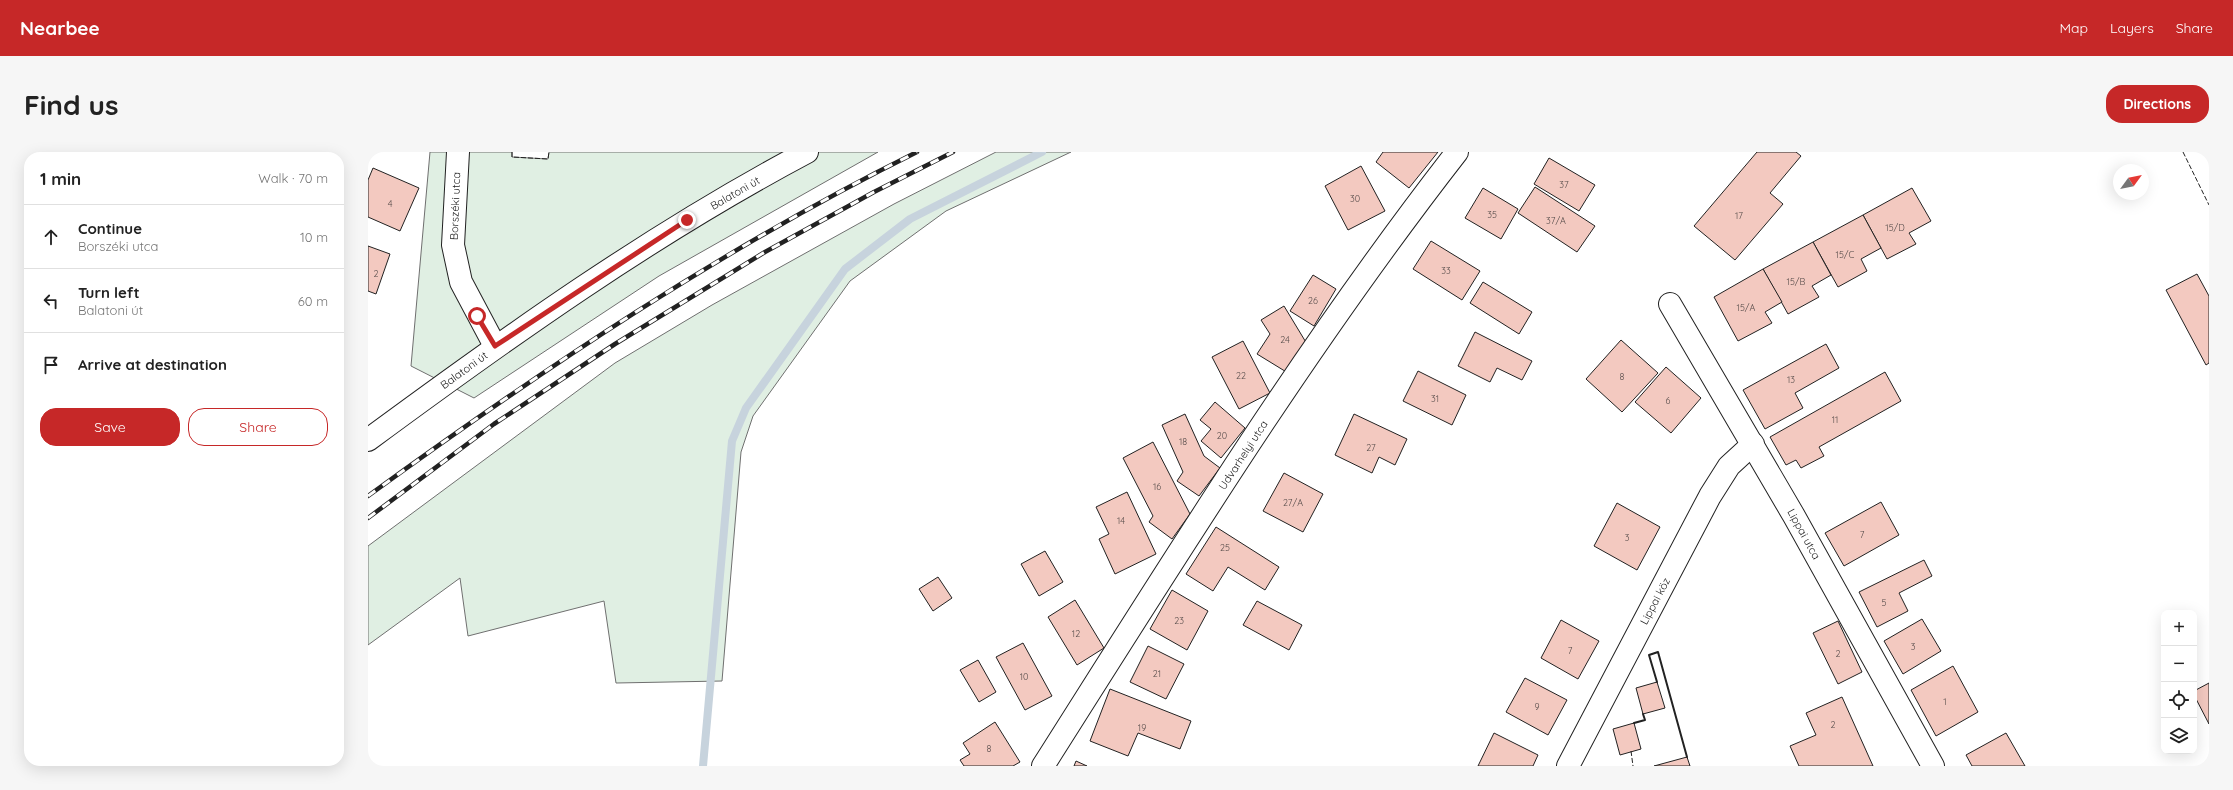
<!DOCTYPE html>
<html lang="en">
<head>
<meta charset="utf-8">
<style>
	:root { --surface:#fff; --page:#f6f6f6; --text:#222; --muted:#767676; --line:#e0e0e0; --accent:#c62828 }
	body { margin:0; font-family:Quicksand,sans-serif; background:var(--page); color:var(--text) }
	.controls { position:absolute; right:12px; bottom:12px; display:grid; overflow:hidden; border-radius:8px; box-shadow:0 4px 16px #0002 }
	.controls button { width:36px; height:36px; display:grid; place-items:center; padding:0; border:0; border-bottom:1px solid var(--line); background:var(--surface); color:var(--text); font:20px sans-serif }
	.compass { position:absolute; left:1745px; top:12px; width:36px; height:36px; border-radius:50%; background:var(--surface); box-shadow:0 4px 16px #0002; rotate:57deg }
	.stop { position:absolute; width:12px; height:12px; margin:-9px; border:3px solid #c62828; border-radius:50%; background:#fff }
	.stop.end { background:#c62828; border-color:#fff; box-shadow:0 1px 4px #0008 }
	.list { margin:0; padding:0; list-style:none }
	h2 { display:flex; justify-content:space-between; align-items:center; height:52px; margin:0; padding:0 16px; font-size:17px }
	h2 small { font-size:13px; font-weight:400; color:var(--muted) }
	.list li { display:grid; grid-template-columns:26px 1fr auto; gap:12px; align-items:center; box-sizing:border-box; height:64px; padding:0 16px; border-top:1px solid var(--line) }
	.list b { display:block; font-size:15px; white-space:nowrap }
	.list p { margin:0; font-size:13px; white-space:nowrap; color:var(--muted) }
	.list em { font-size:13px; font-style:normal; color:var(--muted) }
	.actions { display:flex; gap:8px; padding:12px 16px }
	.actions a { flex:1; padding:9px 0; border:1px solid var(--accent); border-radius:16px; text-align:center; font-size:14px; color:var(--accent) }
	.actions .main { background:var(--accent); color:#fff }
	.icon { flex:none; width:22px; height:22px; fill:none; stroke:currentColor; stroke-width:2; stroke-linecap:round; stroke-linejoin:round }
	.map { position:relative; flex:none; width:1841px; height:614px; overflow:hidden; border-radius:16px }
	header { display:flex; align-items:center; gap:24px; box-sizing:border-box; height:56px; padding:0 20px; background:var(--accent); color:#fff }
	header strong { font-size:19px }
	nav { display:flex; gap:22px; margin-inline-start:auto; font-size:14px }
	.intro { display:flex; align-items:center; justify-content:space-between; box-sizing:border-box; height:96px; padding:0 24px }
	h1 { margin:0; font-size:28px }
	.button { padding:10px 18px; border-radius:16px; background:var(--accent); color:#fff; font-size:14px; font-weight:700 }
	main { display:flex; gap:24px; padding:0 24px }
	aside { flex:1; background:var(--surface); border-radius:16px; box-shadow:0 4px 16px #0002 }
	.map>svg:first-child { display:block }
	.green { fill:#e0efe3; stroke:#6f6f6f }
	.lines { fill:none; stroke-linecap:round; stroke-linejoin:round }
	.stream { stroke:#c7d3dd; stroke-width:8 }
	.building { fill:#f3c9c0; stroke:#222 }
	.minor-casing { stroke:#222; stroke-width:24 }
	.major-casing { stroke:#222; stroke-width:24 }
	.minor { stroke:#fff; stroke-width:22 }
	.major { stroke:#fff; stroke-width:22 }
	.rail-casing { stroke:#222; stroke-width:4.5 }
	.rail { stroke:#fff; stroke-width:3; stroke-dasharray:9; stroke-linecap:butt }
	.fence { stroke:#222; stroke-width:1; stroke-dasharray:5 2; stroke-linecap:butt }
	.wall { stroke:#222; stroke-width:2 }
	.route { stroke:#c62828; stroke-width:5 }
	.labels { text-anchor:middle; dominant-baseline:central; stroke-width:3; stroke-linejoin:round; paint-order:stroke }
	.number-label { font-size:9px; fill:#564c4a }
	.street-label { font-size:11px; fill:#222; stroke:#fff }
</style>
</head>
<body>
<header>
<strong>Nearbee</strong>
<nav><a>Map</a><a>Layers</a><a>Share</a></nav>
</header>
<div class="intro"><h1>Find us</h1><a class="button">Directions</a></div>
<main>
<aside>
<h2>1 min<small>Walk · 70 m</small></h2>
<ul class="list">
<li><svg class="icon" aria-label="ahead" viewBox="0 0 24 24"><path d="M12 20V5M6 11l6-6 6 6"/></svg><div><b>Continue</b><p>Borszéki utca</p></div><em>10 m</em></li>
<li><svg class="icon" aria-label="left" viewBox="0 0 24 24"><path d="M17 20v-9H6M10 6l-5 5 5 5"/></svg><div><b>Turn left</b><p>Balatoni út</p></div><em>60 m</em></li>
<li><svg class="icon" aria-label="arrive" viewBox="0 0 24 24"><path d="M6 21V4h12l-3 4 3 4H6"/></svg><div><b>Arrive at destination</b></div></li>
</ul>
<div class="actions"><a class="main">Save</a><a>Share</a></div>
</aside>
<div class="map">
<svg width="1841" height="614" viewBox="0 0 1841 614">
	<rect width="100%" height="100%" fill="#fff"/>
	<g class="green">
		<path d="M62,0H144V5L180,7L181,0H510L291,124L106,246L43,214Z"/>
		<path d="M628,0H703L578,59L482,129L385,264L373,300L354,529L248,531L236,449L100,484L92,426L0,493V394L247,211L344,153L526,52Z"/>
	</g>
	<g class="lines">
		<path class="stream" d="M335,614L364,289L378,256L477,117L542,67L674,0"/>
	</g>
	<g class="building">
		<path d="M1015,0H1070L1041,36L1008,10Z"/>
		<path d="M1389,0H1428L1433,4L1402,41L1415,52L1367,108L1326,74Z"/>
		<path d="M1181,6L1227,33L1211,59L1166,32Z"/>
		<path d="M993,14L1017,59L980,78L957,34Z"/>
		<path d="M5,16L51,36L32,79L0,65V28Z"/>
		<path d="M1167,35L1227,74L1209,100L1150,61Z"/>
		<path d="M1115,36L1150,57L1133,87L1097,66Z"/>
		<path d="M1544,36L1563,69L1541,81L1548,92L1519,107L1495,63Z"/>
		<path d="M1495,63L1513,96L1493,107L1499,119L1470,135L1445,90Z"/>
		<path d="M1063,89L1112,119L1094,148L1045,117Z"/>
		<path d="M1445,90L1463,123L1444,134L1451,145L1420,162L1395,117Z"/>
		<path d="M0,94L22,102L8,142L0,139Z"/>
		<path d="M1395,117L1414,150L1397,160L1404,171L1370,189L1346,145Z"/>
		<path d="M1829,122L1841,144V211L1838,213L1798,138Z"/>
		<path d="M945,123L968,137L946,174L922,159Z"/>
		<path d="M1115,130L1164,160L1151,182L1102,151Z"/>
		<path d="M916,154L939,192L920,221L889,202L902,182L893,168Z"/>
		<path d="M1107,180L1164,209L1154,228L1129,216L1122,230L1090,214Z"/>
		<path d="M1253,188L1290,221L1254,260L1218,227Z"/>
		<path d="M875,189L902,241L871,257L844,205Z"/>
		<path d="M1458,192L1471,216L1427,241L1435,256L1397,277L1375,238Z"/>
		<path d="M1298,215L1333,246L1303,281L1267,250Z"/>
		<path d="M1050,219L1098,243L1084,273L1035,249Z"/>
		<path d="M1517,220L1533,249L1451,295L1456,304L1433,316L1428,308L1418,313L1402,285Z"/>
		<path d="M847,250L877,276L853,306L833,289L843,277L832,268Z"/>
		<path d="M817,262L836,304L852,316L831,344L809,329L815,320L794,273Z"/>
		<path d="M986,262L1039,287L1027,313L1011,305L1004,321L967,303Z"/>
		<path d="M785,290L822,362L804,387L781,370L785,364L755,306Z"/>
		<path d="M916,321L955,342L935,380L895,359Z"/>
		<path d="M759,340L788,402L747,422L731,387L741,382L728,355Z"/>
		<path d="M1513,350L1531,383L1476,414L1457,381Z"/>
		<path d="M1249,351L1292,375L1269,418L1226,394Z"/>
		<path d="M848,375L911,415L897,438L860,415L845,439L818,422Z"/>
		<path d="M677,399L695,430L671,444L653,412Z"/>
		<path d="M1556,408L1564,424L1531,441L1540,459L1509,475L1491,440Z"/>
		<path d="M570,425L584,446L565,459L551,437Z"/>
		<path d="M804,438L840,459L819,498L782,477Z"/>
		<path d="M707,448L736,496L709,513L680,465Z"/>
		<path d="M889,449L934,473L921,498L875,473Z"/>
		<path d="M1554,467L1573,499L1535,522L1516,489Z"/>
		<path d="M1193,468L1231,489L1210,527L1173,506Z"/>
		<path d="M1470,469L1494,520L1470,532L1445,481Z"/>
		<path d="M655,491L684,544L657,558L628,505Z"/>
		<path d="M780,494L816,512L798,547L762,530Z"/>
		<path d="M610,508L628,540L611,550L592,518Z"/>
		<path d="M1585,514L1610,560L1568,584L1543,538Z"/>
		<path d="M1157,526L1199,548L1180,583L1138,560Z"/>
		<path d="M1289,530L1297,556L1275,562L1268,536Z"/>
		<path d="M1841,531V572L1826,543V539Z"/>
		<path d="M742,537L823,569L812,597L770,581L760,604L722,589Z"/>
		<path d="M1474,545L1505,614H1431L1422,594L1448,583L1438,561Z"/>
		<path d="M627,570L652,610L645,614H596L592,608L602,602L595,591Z"/>
		<path d="M1266,571L1273,597L1252,603L1245,577Z"/>
		<path d="M1126,581L1170,603L1165,614H1110Z"/>
		<path d="M1638,581L1657,614H1604L1598,603Z"/>
		<path d="M1319,605L1322,614H1286Z"/>
		<path d="M708,609L719,614H706Z"/>
	</g>
	<g class="lines">
		<g class="minor-casing">
			<g id="minor">
				<path d="M90,0L85,93L93,130L127,194"/>
				<path d="M1302,152L1426,364L1565,614"/>
				<path d="M675,614C807,406 937,195 1089,0"/>
				<path d="M1200,614L1342,344L1361,314L1385,292"/>
			</g>
		</g>
		<g class="major-casing">
			<path id="major" d="M0,288C141,184 284,82 439,0"/>
		</g>
		<use href="#minor" class="minor"/>
		<use href="#major" class="major"/>
		<g class="rail-casing">
			<g id="rail">
				<path d="M0,344C175,217 355,96 549,0"/>
				<path d="M0,366L126,272L247,192L397,100L506,40L585,0"/>
			</g>
		</g>
		<use href="#rail" class="rail"/>
		<g class="fence">
			<path d="M144,0V5L180,7L181,0"/>
			<path d="M1815,0L1841,53"/>
			<path d="M1263,599L1265,614"/>
		</g>
		<g class="wall">
			<path d="M1289,530L1281,503L1290,500L1319,605"/>
			<path d="M1266,571L1277,568L1275,562"/>
		</g>
	</g>
	<g class="lines">
		<path class="route" d="M109,164L127,194L319,68"/>
	</g>
	<g class="labels">
		<g class="number-label">
			<text x="1196" y="32">37</text>
			<text x="987" y="46">30</text>
			<text x="22" y="51">4</text>
			<text x="1124" y="62">35</text>
			<text x="1371" y="63">17</text>
			<text x="1188" y="68">37/A</text>
			<text x="1527" y="75">15/D</text>
			<text x="1477" y="102">15/C</text>
			<text x="1078" y="118">33</text>
			<text x="8" y="121">2</text>
			<text x="1428" y="129">15/B</text>
			<text x="945" y="148">26</text>
			<text x="1378" y="155">15/A</text>
			<text x="917" y="187">24</text>
			<text x="873" y="223">22</text>
			<text x="1254" y="224">8</text>
			<text x="1423" y="227">13</text>
			<text x="1067" y="246">31</text>
			<text x="1300" y="248">6</text>
			<text x="1467" y="267">11</text>
			<text x="854" y="283">20</text>
			<text x="815" y="289">18</text>
			<text x="1003" y="295">27</text>
			<text x="789" y="334">16</text>
			<text x="925" y="350">27/A</text>
			<text x="753" y="368">14</text>
			<text x="1494" y="382">7</text>
			<text x="1259" y="385">3</text>
			<text x="857" y="395">25</text>
			<text x="1516" y="450">5</text>
			<text x="811" y="468">23</text>
			<text x="708" y="481">12</text>
			<text x="1545" y="494">3</text>
			<text x="1202" y="498">7</text>
			<text x="1470" y="501">2</text>
			<text x="789" y="521">21</text>
			<text x="656" y="524">10</text>
			<text x="1577" y="549">1</text>
			<text x="1169" y="554">9</text>
			<text x="1465" y="572">2</text>
			<text x="774" y="575">19</text>
			<text x="621" y="596">8</text>
		</g>
		<g class="street-label">
			<text transform="translate(367 41) rotate(-30)">Balatoni út</text>
			<text transform="translate(87 54) rotate(-88)">Borszéki utca</text>
			<text transform="translate(96 218) rotate(-36)">Balatoni út</text>
			<text transform="translate(875 303) rotate(-57)">Udvarhelyi utca</text>
			<text transform="translate(1436 382) rotate(61)">Lippai utca</text>
			<text transform="translate(1287 449) rotate(-62)">Lippai köz</text>
		</g>
	</g>
</svg>
<div class="controls">
<button>+</button>
<button>−</button>
<button><svg class="icon" aria-label="locate" viewBox="0 0 24 24"><circle cx="12" cy="12" r="6"/><path d="M12 2v4M12 18v4M2 12h4M18 12h4"/></svg></button>
<button><svg class="icon" aria-label="layers" viewBox="0 0 24 24"><path d="M12 4l9 5-9 5-9-5zM3 14l9 5 9-5"/></svg></button>
</div>
<svg class="compass" viewBox="-18 -18 36 36"><path d="M0-13l5 13h-10z" fill="#e53935"/><path d="M0 13l5-13h-10z" fill="#767676"/></svg>
<div class="stop" style="left:109px;top:164px"></div>
<div class="stop end" style="left:319px;top:68px"></div>
</div>
</main>
</body>
</html>
